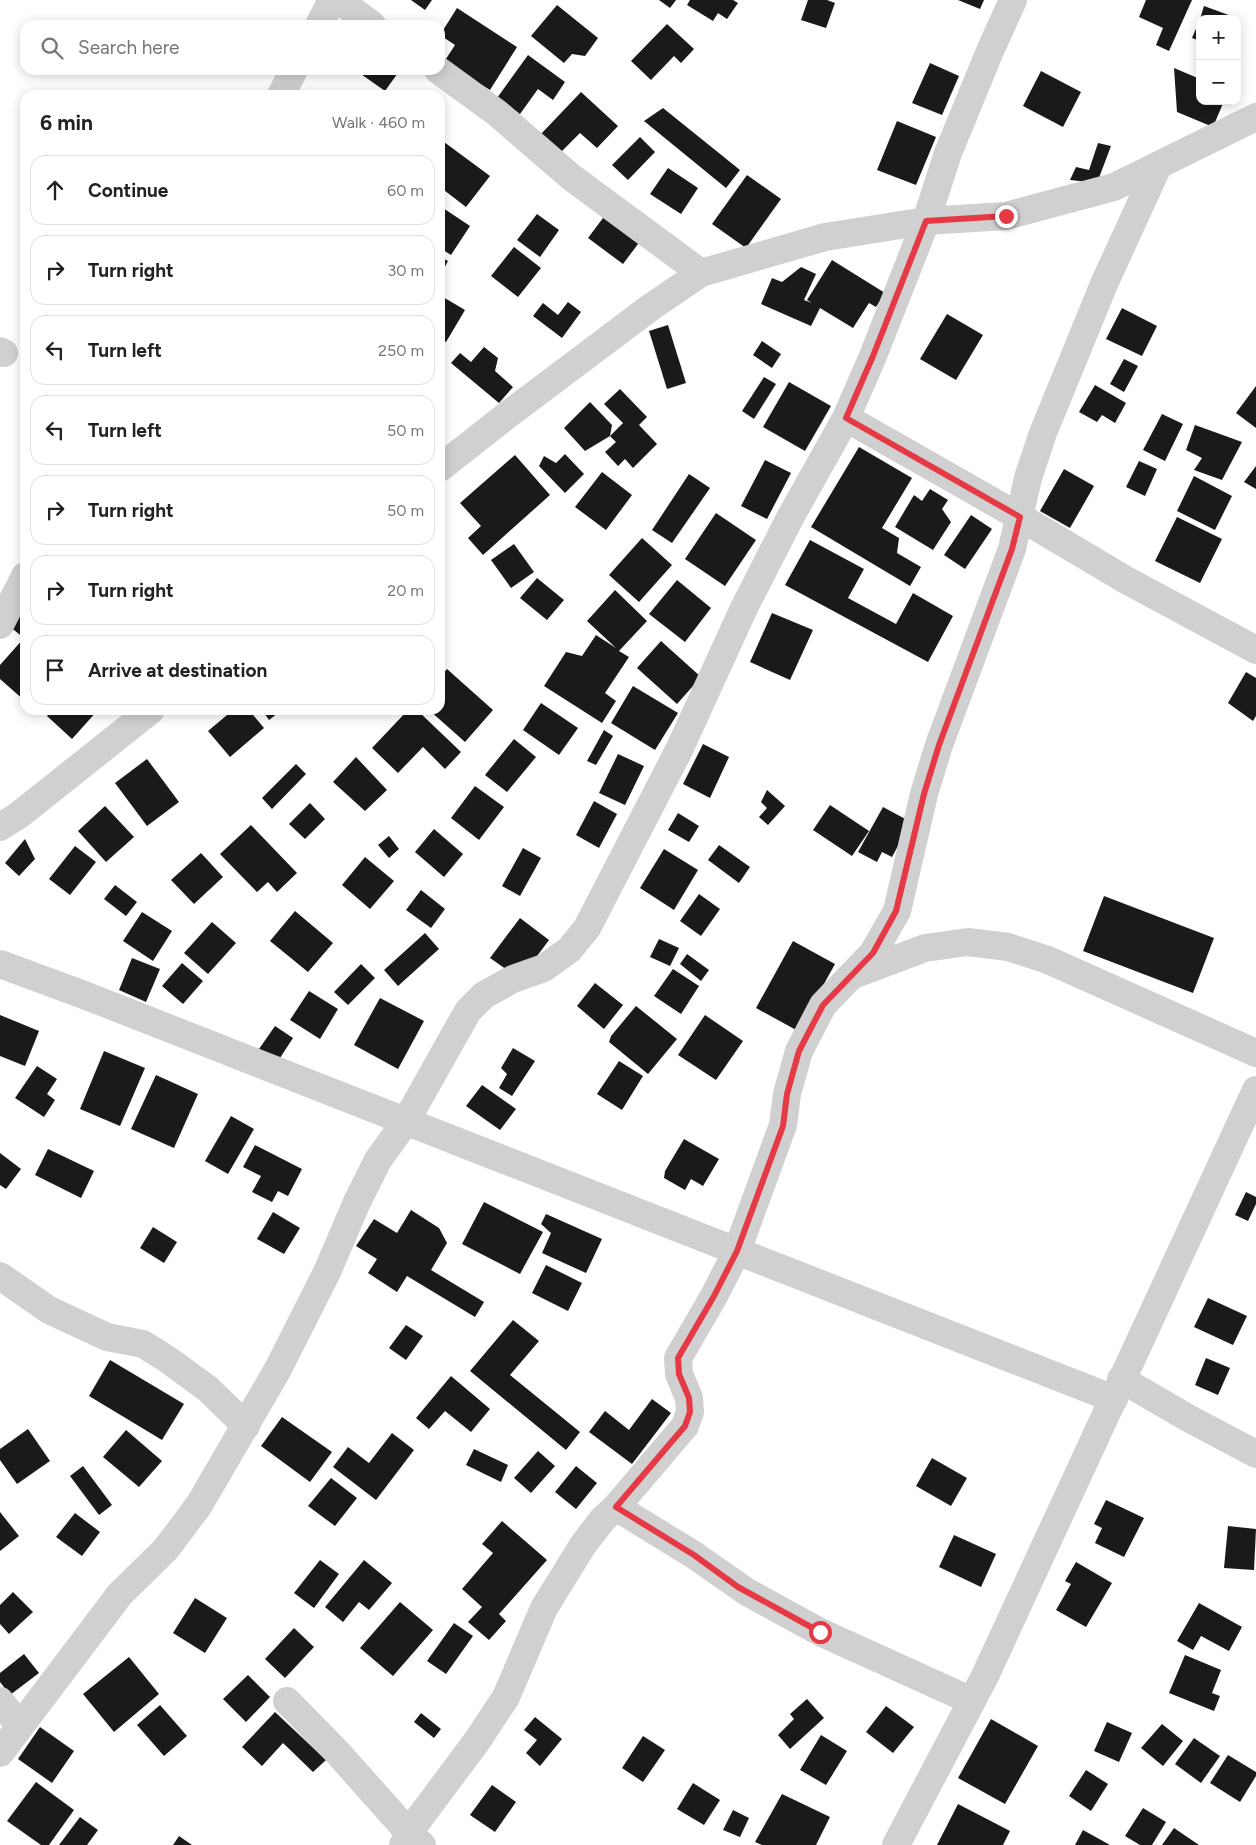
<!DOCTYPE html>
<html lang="en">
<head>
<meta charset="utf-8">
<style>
	:root { --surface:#fff; --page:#f2f2f2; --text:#222; --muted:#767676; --line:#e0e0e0 }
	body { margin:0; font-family:Figtree,sans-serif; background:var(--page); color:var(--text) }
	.controls { position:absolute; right:15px; top:15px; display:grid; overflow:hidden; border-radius:10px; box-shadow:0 2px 12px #0003 }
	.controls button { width:45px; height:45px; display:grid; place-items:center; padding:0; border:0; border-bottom:1px solid var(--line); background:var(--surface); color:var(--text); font:25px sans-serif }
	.stop { position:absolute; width:15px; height:15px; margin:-11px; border:4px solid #e63946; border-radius:50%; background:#fff }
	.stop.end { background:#e63946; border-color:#fff; box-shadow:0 1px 5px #0008 }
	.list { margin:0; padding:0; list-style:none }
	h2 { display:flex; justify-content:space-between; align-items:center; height:65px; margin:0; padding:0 20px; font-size:21px }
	h2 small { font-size:16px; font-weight:400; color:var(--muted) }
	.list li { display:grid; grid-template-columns:32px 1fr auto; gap:15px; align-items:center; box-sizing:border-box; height:70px; margin:0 10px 10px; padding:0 10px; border:1px solid var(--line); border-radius:15px }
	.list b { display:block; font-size:19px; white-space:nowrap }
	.list em { font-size:16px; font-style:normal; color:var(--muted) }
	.icon { flex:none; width:28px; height:28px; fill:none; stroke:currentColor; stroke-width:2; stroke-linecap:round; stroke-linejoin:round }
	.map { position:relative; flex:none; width:1256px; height:1845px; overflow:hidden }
	.search { position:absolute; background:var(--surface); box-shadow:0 2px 12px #0003; left:20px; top:20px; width:425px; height:55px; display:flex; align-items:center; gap:12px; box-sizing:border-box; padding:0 18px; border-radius:15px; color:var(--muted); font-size:19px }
	.panel { position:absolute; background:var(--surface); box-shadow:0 2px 12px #0003; left:20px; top:90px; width:425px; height:625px; border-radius:15px }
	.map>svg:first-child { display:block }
	.building { fill:#1a1a1a }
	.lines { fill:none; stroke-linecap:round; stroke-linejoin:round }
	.minor { stroke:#d0d0d0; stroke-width:28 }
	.route { stroke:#e63946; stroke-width:6 }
</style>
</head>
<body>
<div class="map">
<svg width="1256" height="1845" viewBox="0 0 1256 1845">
	<rect width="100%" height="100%" fill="#fff"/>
	<g class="building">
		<path d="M411,0H432L425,10Z"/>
		<path d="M659,0H676L670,8Z"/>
		<path d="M690,0H733L738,3L727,19L718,13L713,21L687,5Z"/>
		<path d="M808,0H827L835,3L826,28L801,20Z"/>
		<path d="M958,0H984L980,9Z"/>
		<path d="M1146,0H1192L1169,51L1156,45L1163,28L1139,17Z"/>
		<path d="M557,5L598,38L585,56L572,54L564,63L531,36Z"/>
		<path d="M1204,6L1234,17L1233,19H1200Z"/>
		<path d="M457,8L517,47L490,90L444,62L455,45L440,35Z"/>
		<path d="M1200,19V41L1192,38Z"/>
		<path d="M667,24L694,49L681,63L674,56L651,80L631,61Z"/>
		<path d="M528,55L565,82L553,100L538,89L520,114L497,98Z"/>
		<path d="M930,63L959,76L942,115L912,103Z"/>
		<path d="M1174,68L1200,79V101H1224L1213,127L1177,112Z"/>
		<path d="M359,70H400L385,91L358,72Z"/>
		<path d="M1041,71L1081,92L1063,127L1023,106Z"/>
		<path d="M581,92L618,126L597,148L580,133L561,152L541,134Z"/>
		<path d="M663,108L740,170L726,188L644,121Z"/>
		<path d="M897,121L936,137L916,185L877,170Z"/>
		<path d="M640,137L655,152L628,180L612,165Z"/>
		<path d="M440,139L490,176L466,207L440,187Z"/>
		<path d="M1098,143L1111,146L1097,183L1070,180L1076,167L1089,170Z"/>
		<path d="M668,168L698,188L681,214L650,194Z"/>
		<path d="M747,175L781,199L746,248L712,224Z"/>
		<path d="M440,206L470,226L451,255L440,248Z"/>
		<path d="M537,214L559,230L540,257L517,240Z"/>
		<path d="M606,214L641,240L623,264L588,238Z"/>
		<path d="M514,247L541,268L518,297L491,276Z"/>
		<path d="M440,257L448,261L440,276Z"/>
		<path d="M832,260L885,293L876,307L869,303L853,328L820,308L811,326L761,304L772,278L782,282L801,267L816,274L804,300L812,303L807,300Z"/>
		<path d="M443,297L465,310L446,342L440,339V302Z"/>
		<path d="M568,302L581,312L562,338L533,316L543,303L558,315Z"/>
		<path d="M1122,308L1157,326L1142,356L1106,339Z"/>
		<path d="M947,314L983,335L956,380L920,359Z"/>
		<path d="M668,325L686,383L667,389L649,331Z"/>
		<path d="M762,341L781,354L772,368L753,355Z"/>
		<path d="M484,347L498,358L495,371L513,387L499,403L451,363L460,353L471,362Z"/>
		<path d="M1124,359L1138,366L1124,392L1110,384Z"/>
		<path d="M764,377L776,384L754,419L742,411Z"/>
		<path d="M789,382L831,406L805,451L763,427Z"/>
		<path d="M1095,385L1126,403L1115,423L1102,415L1097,422L1079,412Z"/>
		<path d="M1256,386V428L1236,413Z"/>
		<path d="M620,389L647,417L639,425L657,444L633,468L625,459L618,466L605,452L616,442L610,436L623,423L604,404Z"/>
		<path d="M590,402L612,425L610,436L585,451L564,428Z"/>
		<path d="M1162,414L1183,424L1165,461L1143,450Z"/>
		<path d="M1195,425L1242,442L1222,480L1194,470L1202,458L1186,450Z"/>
		<path d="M859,447L912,478L882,528L899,538L897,553L921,567L910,586L811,527Z"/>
		<path d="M565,454L584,474L565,493L539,466L544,456L556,463Z"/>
		<path d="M515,455L550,495L483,555L468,538L481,526L460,503Z"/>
		<path d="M765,460L791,473L767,519L741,506Z"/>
		<path d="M1139,461L1157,469L1145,496L1126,487Z"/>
		<path d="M1256,466V489L1244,482Z"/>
		<path d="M1064,469L1094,486L1070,528L1040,511Z"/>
		<path d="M602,472L632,495L606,530L575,507Z"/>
		<path d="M689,474L710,488L672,543L652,530Z"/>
		<path d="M1194,476L1232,496L1215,530L1177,511Z"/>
		<path d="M930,489L948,500L942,509L951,522L933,550L895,527L914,495L922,501Z"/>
		<path d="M716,513L756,540L725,586L685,559Z"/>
		<path d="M971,515L992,529L965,569L944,555Z"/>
		<path d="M1177,517L1222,539L1200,583L1155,561Z"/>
		<path d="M642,538L672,565L639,602L609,575Z"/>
		<path d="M810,540L864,569L848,598L896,624L913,593L953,616L928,662L785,585Z"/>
		<path d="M514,544L534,572L511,588L491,560Z"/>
		<path d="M537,578L564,600L547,620L520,598Z"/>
		<path d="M677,580L711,608L685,642L649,614Z"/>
		<path d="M615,590L647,621L619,651L629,657L605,693L616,701L602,723L544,686L566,652L582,656L596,635L616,648L587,621Z"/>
		<path d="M25,607V701L0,679V665L24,638L9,626Z"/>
		<path d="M772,613L813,630L790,680L750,662Z"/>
		<path d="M661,641L701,677L677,704L637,668Z"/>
		<path d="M447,669L493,710L465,742L429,710H440V677Z"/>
		<path d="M1246,672L1256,678V716L1253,721L1228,703Z"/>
		<path d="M633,686L678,713L655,750L611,723Z"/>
		<path d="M541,703L578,728L559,755L523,730Z"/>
		<path d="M52,710H98L72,739L47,716Z"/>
		<path d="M233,710H249L264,728L230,757L208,731Z"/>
		<path d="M262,710H282L269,720Z"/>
		<path d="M408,710H417L461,752L445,769L423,747L398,773L372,748Z"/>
		<path d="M604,730L613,736L596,765L587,761Z"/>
		<path d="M514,739L536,757L507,792L485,775Z"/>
		<path d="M703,744L729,757L710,798L683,784Z"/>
		<path d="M618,754L644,766L625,805L599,793Z"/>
		<path d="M356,757L387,790L365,811L333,782Z"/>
		<path d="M147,759L179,802L147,826L115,783Z"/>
		<path d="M296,764L306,774L272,809L262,798Z"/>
		<path d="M475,786L504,807L479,840L451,818Z"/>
		<path d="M767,790L785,806L768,825L759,817L767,808L761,802Z"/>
		<path d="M594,801L617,814L599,848L576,835Z"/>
		<path d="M310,803L325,819L305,839L289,824Z"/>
		<path d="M830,805L869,831L852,856L813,830Z"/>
		<path d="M105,806L134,837L106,862L78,831Z"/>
		<path d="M883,807L911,822L892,857L882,852L877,862L858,852Z"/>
		<path d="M678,813L699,826L689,842L668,830Z"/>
		<path d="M251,825L297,873L277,892L268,882L257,892L220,854Z"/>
		<path d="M434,829L463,854L444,877L415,852Z"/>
		<path d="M389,836L399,849L389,858L378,845Z"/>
		<path d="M25,839L35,859L19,876L5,863Z"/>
		<path d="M719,845L750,867L739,883L708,860Z"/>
		<path d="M75,846L96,862L70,895L49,879Z"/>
		<path d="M523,848L541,858L520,896L502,886Z"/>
		<path d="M664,849L698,870L674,910L640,888Z"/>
		<path d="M201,853L223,877L194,904L171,880Z"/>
		<path d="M365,857L394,881L370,909L342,885Z"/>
		<path d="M115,885L137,902L126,916L104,899Z"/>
		<path d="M421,890L445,909L431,928L406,910Z"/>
		<path d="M699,894L720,909L701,936L680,921Z"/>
		<path d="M1104,896L1214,938L1193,993L1083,951Z"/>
		<path d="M295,911L333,943L308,972L270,941Z"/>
		<path d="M142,912L172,931L153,961L123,941Z"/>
		<path d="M520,918L549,940L520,979L490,958Z"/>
		<path d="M212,922L236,943L208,974L184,953Z"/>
		<path d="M425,933L439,949L398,986L384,970Z"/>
		<path d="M659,939L679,948L670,966L650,957Z"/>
		<path d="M793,941L835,964L798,1031L756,1008Z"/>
		<path d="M687,954L709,970L701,981L680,964Z"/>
		<path d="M132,958L160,969L146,1002L119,990Z"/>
		<path d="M182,963L203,981L183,1004L162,986Z"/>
		<path d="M361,964L375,978L348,1005L334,992Z"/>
		<path d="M673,969L699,986L681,1014L654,996Z"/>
		<path d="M595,983L623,1005L604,1029L577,1006Z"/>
		<path d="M309,991L338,1009L320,1039L290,1020Z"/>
		<path d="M380,998L424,1021L398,1069L354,1045Z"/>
		<path d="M636,1006L677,1039L648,1074L609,1042L611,1036Z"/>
		<path d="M0,1015L39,1031L25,1066L0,1056Z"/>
		<path d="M705,1015L743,1041L716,1080L678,1055Z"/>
		<path d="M275,1026L293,1038L278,1061L259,1049Z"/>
		<path d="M513,1048L535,1061L512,1096L499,1088L507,1074L501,1068Z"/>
		<path d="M104,1051L145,1068L120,1126L80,1109Z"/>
		<path d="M619,1061L643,1076L622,1110L597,1094Z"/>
		<path d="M37,1066L57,1079L47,1094L55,1100L44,1117L15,1098Z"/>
		<path d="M156,1075L198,1094L174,1148L131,1129Z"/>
		<path d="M482,1085L516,1109L500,1130L466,1106Z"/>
		<path d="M231,1116L254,1129L228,1174L205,1161Z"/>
		<path d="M684,1139L719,1159L703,1186L691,1179L685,1190L664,1178L665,1171Z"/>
		<path d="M255,1145L302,1169L288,1196L278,1191L272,1202L252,1192L261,1176L243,1167Z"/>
		<path d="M48,1149L94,1171L81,1198L35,1175Z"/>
		<path d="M0,1153L21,1169L6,1189L0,1185Z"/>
		<path d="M1246,1192L1256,1197V1204L1248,1221L1235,1215Z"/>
		<path d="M484,1202L543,1232L520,1274L462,1244Z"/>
		<path d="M411,1210L439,1228L447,1243L431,1270L484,1302L475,1317L407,1276L397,1292L368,1273L377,1259L356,1246L374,1219L397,1233Z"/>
		<path d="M273,1212L300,1228L284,1254L257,1239Z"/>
		<path d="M546,1214L602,1239L586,1273L542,1253L551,1233L541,1224Z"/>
		<path d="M153,1227L177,1242L164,1263L140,1248Z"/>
		<path d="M546,1265L582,1283L568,1311L532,1293Z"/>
		<path d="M1208,1298L1247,1316L1233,1345L1194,1327Z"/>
		<path d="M513,1320L539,1341L510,1375L580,1432L566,1450L470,1371Z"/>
		<path d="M406,1325L423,1336L406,1360L389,1348Z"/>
		<path d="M1206,1358L1230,1368L1218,1395L1195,1385Z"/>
		<path d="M110,1360L184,1404L162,1440L89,1396Z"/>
		<path d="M451,1376L490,1409L471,1432L445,1411L429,1429L416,1418Z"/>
		<path d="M652,1399L671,1413L632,1464L589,1432L605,1411L629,1430Z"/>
		<path d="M282,1417L332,1452L310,1482L261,1446Z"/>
		<path d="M28,1429L50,1461L17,1484L0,1460V1449Z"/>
		<path d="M126,1430L162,1461L139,1487L103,1457Z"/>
		<path d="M392,1433L414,1450L376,1500L333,1467L348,1447L369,1463Z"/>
		<path d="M474,1449L508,1465L501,1482L466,1465Z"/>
		<path d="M538,1451L555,1466L531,1493L514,1478Z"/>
		<path d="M932,1458L967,1478L951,1506L916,1486Z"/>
		<path d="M83,1466L112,1505L99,1515L70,1476Z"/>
		<path d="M576,1466L597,1483L576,1509L555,1492Z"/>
		<path d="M331,1478L357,1498L335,1526L308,1506Z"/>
		<path d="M1106,1500L1144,1518L1124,1557L1095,1543L1102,1528L1094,1524Z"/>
		<path d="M0,1512L19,1536L0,1551Z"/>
		<path d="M75,1513L100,1532L82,1556L56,1537Z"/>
		<path d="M502,1521L547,1560L499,1614L506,1621L489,1640L468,1622L482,1607L462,1589L493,1553L482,1544Z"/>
		<path d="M1228,1526L1256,1529L1254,1570L1224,1568Z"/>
		<path d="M954,1535L996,1554L981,1587L939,1567Z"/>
		<path d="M320,1560L339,1574L314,1608L294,1593Z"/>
		<path d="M364,1560L392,1583L369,1610L359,1602L343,1622L325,1607Z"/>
		<path d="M1076,1562L1112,1583L1086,1627L1056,1610L1071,1584L1065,1581Z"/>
		<path d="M13,1592L33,1612L9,1634L0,1624V1605Z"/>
		<path d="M195,1598L227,1618L205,1653L173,1633Z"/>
		<path d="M400,1602L433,1630L393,1676L360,1648Z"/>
		<path d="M1199,1603L1242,1627L1229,1651L1201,1636L1193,1650L1177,1641Z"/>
		<path d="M454,1623L473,1636L446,1674L427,1661Z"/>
		<path d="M294,1628L314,1647L285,1678L265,1659Z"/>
		<path d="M24,1654L39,1673L10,1695L0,1682V1673Z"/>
		<path d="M1185,1655L1221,1670L1212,1693L1220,1696L1214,1711L1169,1693Z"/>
		<path d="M129,1657L159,1694L114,1732L83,1694Z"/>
		<path d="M248,1675L270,1697L246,1722L223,1699Z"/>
		<path d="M807,1699L824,1718L790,1749L778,1735L794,1719L790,1714Z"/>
		<path d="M160,1705L187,1736L164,1756L137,1725Z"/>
		<path d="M886,1706L914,1727L893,1753L866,1732Z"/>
		<path d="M275,1712L326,1760L313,1772L283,1743L262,1766L242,1747Z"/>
		<path d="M421,1713L441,1729L434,1738L414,1722Z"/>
		<path d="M535,1717L562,1739L540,1766L526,1753L537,1740L524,1730Z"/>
		<path d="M991,1719L1038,1746L1005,1804L958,1778Z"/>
		<path d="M1107,1722L1132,1733L1119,1762L1094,1751Z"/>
		<path d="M1162,1724L1183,1741L1163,1766L1141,1748Z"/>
		<path d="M40,1727L74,1751L52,1783L18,1759Z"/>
		<path d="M821,1735L847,1751L826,1785L800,1770Z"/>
		<path d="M643,1736L665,1750L643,1782L622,1768Z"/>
		<path d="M1194,1738L1220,1756L1201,1783L1175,1764Z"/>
		<path d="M1228,1755L1256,1772V1776L1240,1802L1210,1783Z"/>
		<path d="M1086,1770L1108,1784L1091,1811L1069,1796Z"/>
		<path d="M36,1782L74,1810L49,1845H41L7,1821Z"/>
		<path d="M693,1783L720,1800L704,1825L677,1809Z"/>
		<path d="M492,1785L516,1802L495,1832L470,1815Z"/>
		<path d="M782,1794L830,1817L816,1845H762L755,1842Z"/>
		<path d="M958,1804L1010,1831L1003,1845H937Z"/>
		<path d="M1143,1808L1166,1822L1152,1845H1140L1125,1836Z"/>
		<path d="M733,1810L749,1818L740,1837L723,1830Z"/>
		<path d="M80,1817L98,1830L87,1845H59Z"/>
		<path d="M1174,1828L1199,1845H1162Z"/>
		<path d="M1083,1830L1110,1845H1075Z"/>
		<path d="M179,1836L192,1845H173Z"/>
	</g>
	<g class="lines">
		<g class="minor">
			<path d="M339,0L372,25"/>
			<path d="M319,25L332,0"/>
			<path d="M438,70L497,113L571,177L701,273"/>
			<path d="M281,95L294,70"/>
			<path d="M0,351L4,353"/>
			<path d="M846,418L1020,517L1126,580L1256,650"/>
			<path d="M440,468L506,416L651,307L701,273L825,237L926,221L1006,216L1114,187L1256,117"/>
			<path d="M0,625L25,576"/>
			<path d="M0,827L19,815L151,710"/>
			<path d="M0,964L84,995L1114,1399"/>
			<path d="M856,974L925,948L968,942L1008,947L1048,960L1256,1053"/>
			<path d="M0,1276L49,1310L107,1337L143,1344L167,1359L208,1389L246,1426"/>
			<path d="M1121,1379L1188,1418L1256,1454"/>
			<path d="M616,1507L694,1555L747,1592L820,1632L972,1701"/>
			<path d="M0,1701L20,1726"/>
			<path d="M287,1701L338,1753L410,1834L422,1845"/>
			<path d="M0,1753L120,1594L166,1549L199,1505L278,1369L327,1272L357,1202L378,1160L406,1121L468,1011L484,995L513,979L544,968L569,950L587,928L679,750L744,608L791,516L846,418L873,356L926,221L948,153L990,51L1013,0"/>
			<path d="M403,1845L415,1824L477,1741L506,1697L544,1608L583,1545L603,1519L616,1507L685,1426L690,1412L689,1398L679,1374L678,1358L714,1296L737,1251L783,1125L787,1094L799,1051L823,1005L873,953L897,911L924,794L939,745L1012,549L1028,478L1043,433L1104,284L1158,166"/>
			<path d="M896,1845L985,1676L1256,1090"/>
		</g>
	</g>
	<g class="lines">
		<path class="route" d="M820,1632L738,1587L694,1555L616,1507L685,1426L690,1412L689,1398L679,1374L678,1358L714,1296L737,1251L783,1126L787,1094L799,1051L823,1005L873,953L896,911L924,794L939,745L1012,549L1020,517L846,418L873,356L926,221L1006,216"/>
	</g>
</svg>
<div class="controls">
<button>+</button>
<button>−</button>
</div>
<div class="stop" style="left:820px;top:1632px"></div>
<div class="stop end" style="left:1006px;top:216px"></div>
<div class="search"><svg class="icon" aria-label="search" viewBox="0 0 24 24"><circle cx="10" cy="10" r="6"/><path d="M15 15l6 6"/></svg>Search here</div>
<section class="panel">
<h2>6 min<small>Walk · 460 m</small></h2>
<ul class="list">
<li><svg class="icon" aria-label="ahead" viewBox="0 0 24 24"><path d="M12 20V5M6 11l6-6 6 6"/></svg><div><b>Continue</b></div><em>60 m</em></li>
<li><svg class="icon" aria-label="right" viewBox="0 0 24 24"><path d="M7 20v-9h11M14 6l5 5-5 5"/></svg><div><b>Turn right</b></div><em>30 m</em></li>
<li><svg class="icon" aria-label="left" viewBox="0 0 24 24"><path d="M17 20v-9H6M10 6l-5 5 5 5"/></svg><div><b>Turn left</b></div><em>250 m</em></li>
<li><svg class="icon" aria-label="left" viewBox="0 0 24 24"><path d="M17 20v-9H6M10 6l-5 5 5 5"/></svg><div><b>Turn left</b></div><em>50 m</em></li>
<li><svg class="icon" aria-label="right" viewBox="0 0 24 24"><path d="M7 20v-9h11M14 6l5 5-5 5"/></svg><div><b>Turn right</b></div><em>50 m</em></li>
<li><svg class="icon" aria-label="right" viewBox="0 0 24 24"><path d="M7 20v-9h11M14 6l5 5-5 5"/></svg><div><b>Turn right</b></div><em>20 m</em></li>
<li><svg class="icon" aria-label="arrive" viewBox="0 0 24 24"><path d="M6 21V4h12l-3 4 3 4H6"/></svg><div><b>Arrive at destination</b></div></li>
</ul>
</section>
</div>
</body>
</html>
